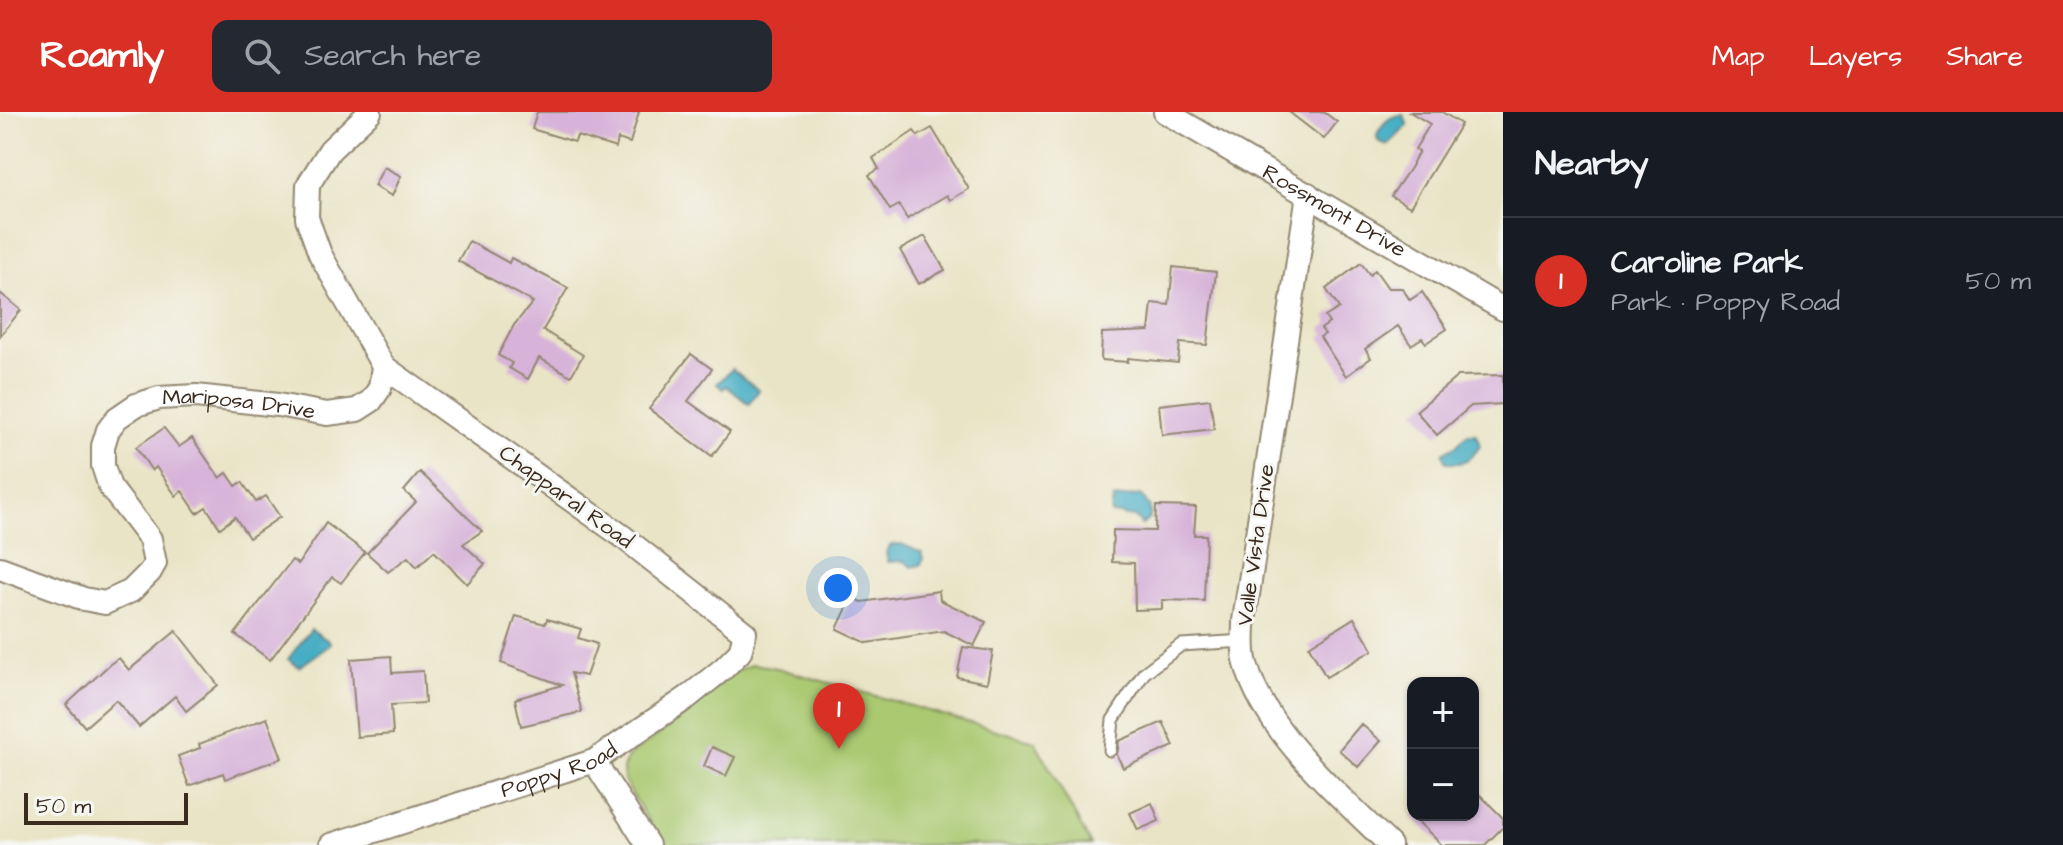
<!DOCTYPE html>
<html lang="en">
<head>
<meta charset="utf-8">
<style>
	:root { --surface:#171b24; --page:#242831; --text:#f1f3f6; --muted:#9ea1a6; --line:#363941; --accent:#d93025 }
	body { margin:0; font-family:"Architects Daughter",sans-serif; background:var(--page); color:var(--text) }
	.controls { position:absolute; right:24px; bottom:24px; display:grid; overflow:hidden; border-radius:16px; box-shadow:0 2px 6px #0004 }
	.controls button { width:72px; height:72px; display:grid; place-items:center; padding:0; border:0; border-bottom:2px solid var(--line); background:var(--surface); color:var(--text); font:40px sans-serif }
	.scale { position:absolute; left:24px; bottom:20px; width:164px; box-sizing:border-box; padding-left:8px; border:4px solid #3b2a1e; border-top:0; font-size:22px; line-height:28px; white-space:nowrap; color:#3b2a1e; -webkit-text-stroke:6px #f6f6f2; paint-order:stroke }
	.you { position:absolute; left:838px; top:476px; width:28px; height:28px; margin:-20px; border:6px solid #fff; border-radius:50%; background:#1a73e8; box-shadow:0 0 0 12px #1a73e833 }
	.badge { display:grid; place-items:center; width:52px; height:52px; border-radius:50%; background:var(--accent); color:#fff; font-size:26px; font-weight:700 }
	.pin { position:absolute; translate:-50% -66px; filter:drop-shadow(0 2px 4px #0008) }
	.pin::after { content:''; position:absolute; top:42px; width:28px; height:24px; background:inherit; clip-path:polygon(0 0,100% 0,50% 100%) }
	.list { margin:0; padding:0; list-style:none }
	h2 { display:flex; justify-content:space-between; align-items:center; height:104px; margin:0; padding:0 32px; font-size:34px }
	h2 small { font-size:26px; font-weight:400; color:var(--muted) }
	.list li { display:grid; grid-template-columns:52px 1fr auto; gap:24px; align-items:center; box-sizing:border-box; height:128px; padding:0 32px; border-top:2px solid var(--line) }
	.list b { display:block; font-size:30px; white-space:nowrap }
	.list p { margin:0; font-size:26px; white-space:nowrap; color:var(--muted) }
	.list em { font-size:26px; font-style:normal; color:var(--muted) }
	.icon { flex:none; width:44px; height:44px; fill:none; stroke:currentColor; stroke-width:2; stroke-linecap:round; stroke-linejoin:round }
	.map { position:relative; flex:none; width:1503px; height:733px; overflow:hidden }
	header { display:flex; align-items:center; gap:48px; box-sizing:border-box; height:112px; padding:0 40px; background:var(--accent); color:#fff }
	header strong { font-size:38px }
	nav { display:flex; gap:44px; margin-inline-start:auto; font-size:28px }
	.search { width:560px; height:72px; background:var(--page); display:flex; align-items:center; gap:20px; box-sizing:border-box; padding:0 28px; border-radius:16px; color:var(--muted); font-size:30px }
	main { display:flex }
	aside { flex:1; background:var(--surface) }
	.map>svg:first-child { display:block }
	.green { fill:#aac971; stroke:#727a48; stroke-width:2 }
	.water { fill:#43acc3; stroke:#3f6b70; stroke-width:2 }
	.building { fill:#d7b3d9 }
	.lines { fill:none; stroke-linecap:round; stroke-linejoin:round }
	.service-casing { stroke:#928772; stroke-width:15 }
	.minor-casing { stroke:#928772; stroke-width:26 }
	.service { stroke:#fff; stroke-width:11 }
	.minor { stroke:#fff; stroke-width:22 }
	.labels { text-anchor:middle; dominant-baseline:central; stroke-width:6; stroke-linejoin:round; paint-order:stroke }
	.street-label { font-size:22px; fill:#3b2a1e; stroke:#f6f6f2 }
</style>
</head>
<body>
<header>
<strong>Roamly</strong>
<div class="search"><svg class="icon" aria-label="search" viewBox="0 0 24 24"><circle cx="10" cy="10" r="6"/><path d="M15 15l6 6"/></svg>Search here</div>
<nav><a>Map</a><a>Layers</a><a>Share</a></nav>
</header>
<main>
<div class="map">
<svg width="1503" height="733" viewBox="0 0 1503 733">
	<rect width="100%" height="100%" fill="#f6f6f2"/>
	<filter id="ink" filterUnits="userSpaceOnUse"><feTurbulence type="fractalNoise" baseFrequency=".0125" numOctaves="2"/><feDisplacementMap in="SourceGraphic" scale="16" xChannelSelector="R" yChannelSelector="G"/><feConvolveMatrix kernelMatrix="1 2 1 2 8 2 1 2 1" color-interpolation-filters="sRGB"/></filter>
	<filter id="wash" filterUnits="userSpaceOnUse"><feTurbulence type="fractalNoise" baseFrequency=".006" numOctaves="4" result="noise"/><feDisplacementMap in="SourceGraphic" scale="32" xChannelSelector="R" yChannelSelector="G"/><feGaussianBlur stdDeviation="1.8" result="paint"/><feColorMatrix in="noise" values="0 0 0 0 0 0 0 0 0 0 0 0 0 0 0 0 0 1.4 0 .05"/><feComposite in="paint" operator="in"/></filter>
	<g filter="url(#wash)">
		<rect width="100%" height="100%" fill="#eae4c6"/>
		<path class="green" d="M753,552L773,555L1035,629L1091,733H663L624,669L623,656L628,645L686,602L733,560Z"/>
		<g class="water">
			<path d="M1403,3L1408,13L1388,33L1378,29L1377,24C1381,12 1390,3 1403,3Z"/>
			<path d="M732,257L759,278L749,292L726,274L723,277L717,272Z"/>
			<path d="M1468,322H1476L1480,334C1473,346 1459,356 1445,349L1443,341L1457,333Z"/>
			<path d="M1141,383L1150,395V406L1142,413L1135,405L1111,402L1113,387Z"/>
			<path d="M901,432L922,441L924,447L920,453L912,455L904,449L888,450L886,440L891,433Z"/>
			<path d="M311,517L330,530V533L299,555L288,547Z"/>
		</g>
		<g id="blocks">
			<g class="building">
				<path d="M537,0H639L630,31L618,27L616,36L577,24L575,30L532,17Z"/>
				<path d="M1289,0H1324L1337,10L1324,27Z"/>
				<path d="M1410,0H1442L1461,12L1410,95L1391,84L1410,56L1419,39L1415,37L1430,12Z"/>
				<path d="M932,16L969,77L950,88L947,83L907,107L899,93L890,98L869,63L879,57L873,46L914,19L918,24Z"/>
				<path d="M384,55L401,64L392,84L374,74Z"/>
				<path d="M925,124L945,158L919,172L900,138Z"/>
				<path d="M469,129L509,151L511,146L568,176L543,218L583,243L571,264L539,246L528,267L509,256L512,251L498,243L514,213L533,190L458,149Z"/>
				<path d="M1361,151L1370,163L1375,158L1388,176H1402L1410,188L1422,180L1447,217L1426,231L1422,226L1411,233L1398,214L1365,237L1371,246L1346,264L1320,225L1325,222L1321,217L1329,211L1325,205L1339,196L1326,177Z"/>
				<path d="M1173,155L1216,160L1207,233L1180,231L1178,251L1128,246V250L1101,248L1102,221L1149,219L1152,191L1169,193Z"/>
				<path d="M0,181L21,198L0,224Z"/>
				<path d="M691,242L712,257L688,289L730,320L712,344L649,297Z"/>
				<path d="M1503,263V292L1471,294L1437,323L1416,299L1458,264Z"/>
				<path d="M1210,287L1214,317L1162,323L1159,293Z"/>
				<path d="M164,316L179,335L192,326L220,366L227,361L236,374L242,370L256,390L266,384L280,405L249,426L235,405L220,416L206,395L197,401L182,379L176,384L156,355L152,359L136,335Z"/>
				<path d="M420,360L482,419L463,432L485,452L467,472L434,439L417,455L408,445L388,460L367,441L416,390L404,379Z"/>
				<path d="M1156,394L1196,395L1194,423H1206L1204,489L1162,488V497L1135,498L1134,451L1112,450L1113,418L1155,419Z"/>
				<path d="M326,411L365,440L341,471L332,465L270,548L235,522L292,448L298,452Z"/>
				<path d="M939,479L940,488L986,510L974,534L944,519L867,531L837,517L852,485L862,490Z"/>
				<path d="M516,504L545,512L547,507L581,517L578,526L597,532L586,564L571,561L582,600L521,614L515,587L562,573L501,551Z"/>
				<path d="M1354,506L1373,538L1326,565L1309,534Z"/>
				<path d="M176,519L218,573L186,599L175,584L139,615L116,588L85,615L66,593L110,552L119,546L129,558Z"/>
				<path d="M963,535L993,539L987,571L957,565Z"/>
				<path d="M391,544L392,561L423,559L425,591L391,593L393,622L357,625L351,547Z"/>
				<path d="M267,606L282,646L225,667L223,661L189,674L178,644L200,636L199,632Z"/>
				<path d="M1163,610L1174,634L1123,656L1117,643L1119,629Z"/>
				<path d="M1361,612L1381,629L1358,655L1339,638Z"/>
				<path d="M712,635L735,645L726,664L704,654Z"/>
				<path d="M1473,676L1503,706V715L1485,733H1442L1411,703H1473Z"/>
				<path d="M1152,691L1159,709L1138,718L1130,701Z"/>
			</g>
		</g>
	</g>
	<g filter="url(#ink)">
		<use href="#blocks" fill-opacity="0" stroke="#928772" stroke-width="2"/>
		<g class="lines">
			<g class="service-casing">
				<path id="service" d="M1110,638L1113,608L1144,561L1181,533L1244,529"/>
			</g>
			<g class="minor-casing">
				<g id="minor">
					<path id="s1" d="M1165,0L1503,197"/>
					<path d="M1308,82L1244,509C1244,523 1242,539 1246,552C1264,620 1341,685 1390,733"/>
					<path id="s2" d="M0,456L84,487L105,491L131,479L150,460L155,451L150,427L110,375L103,354V334L108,318L117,306L136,293L159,286L196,284L278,293L327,302L357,298L371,289L380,276L383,254L320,142L307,106L308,73L330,38L370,0"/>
					<path d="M594,649L648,733"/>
					<path id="s3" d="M331,733L594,649L688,585L724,556L740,540L745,521L622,424L383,254"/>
				</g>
			</g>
			<use href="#service" class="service"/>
			<use href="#minor" class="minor"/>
		</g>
	</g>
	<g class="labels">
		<g class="street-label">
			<text stroke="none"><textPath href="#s1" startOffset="196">Rossmont Drive</textPath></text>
			<text stroke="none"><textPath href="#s2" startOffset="468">Mariposa Drive</textPath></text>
			<text transform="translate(566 385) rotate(36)">Chapparal Road</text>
			<text transform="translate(1256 433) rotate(-82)">Valle Vista Drive</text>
			<text stroke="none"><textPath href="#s3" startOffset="240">Poppy Road</textPath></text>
		</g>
	</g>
</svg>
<div class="controls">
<button>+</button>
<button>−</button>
</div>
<div class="scale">50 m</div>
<div class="you"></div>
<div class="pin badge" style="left:839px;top:637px">1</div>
</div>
<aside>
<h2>Nearby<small></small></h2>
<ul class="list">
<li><span class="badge">1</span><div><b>Caroline Park</b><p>Park · Poppy Road</p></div><em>50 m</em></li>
</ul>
</aside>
</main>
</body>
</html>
